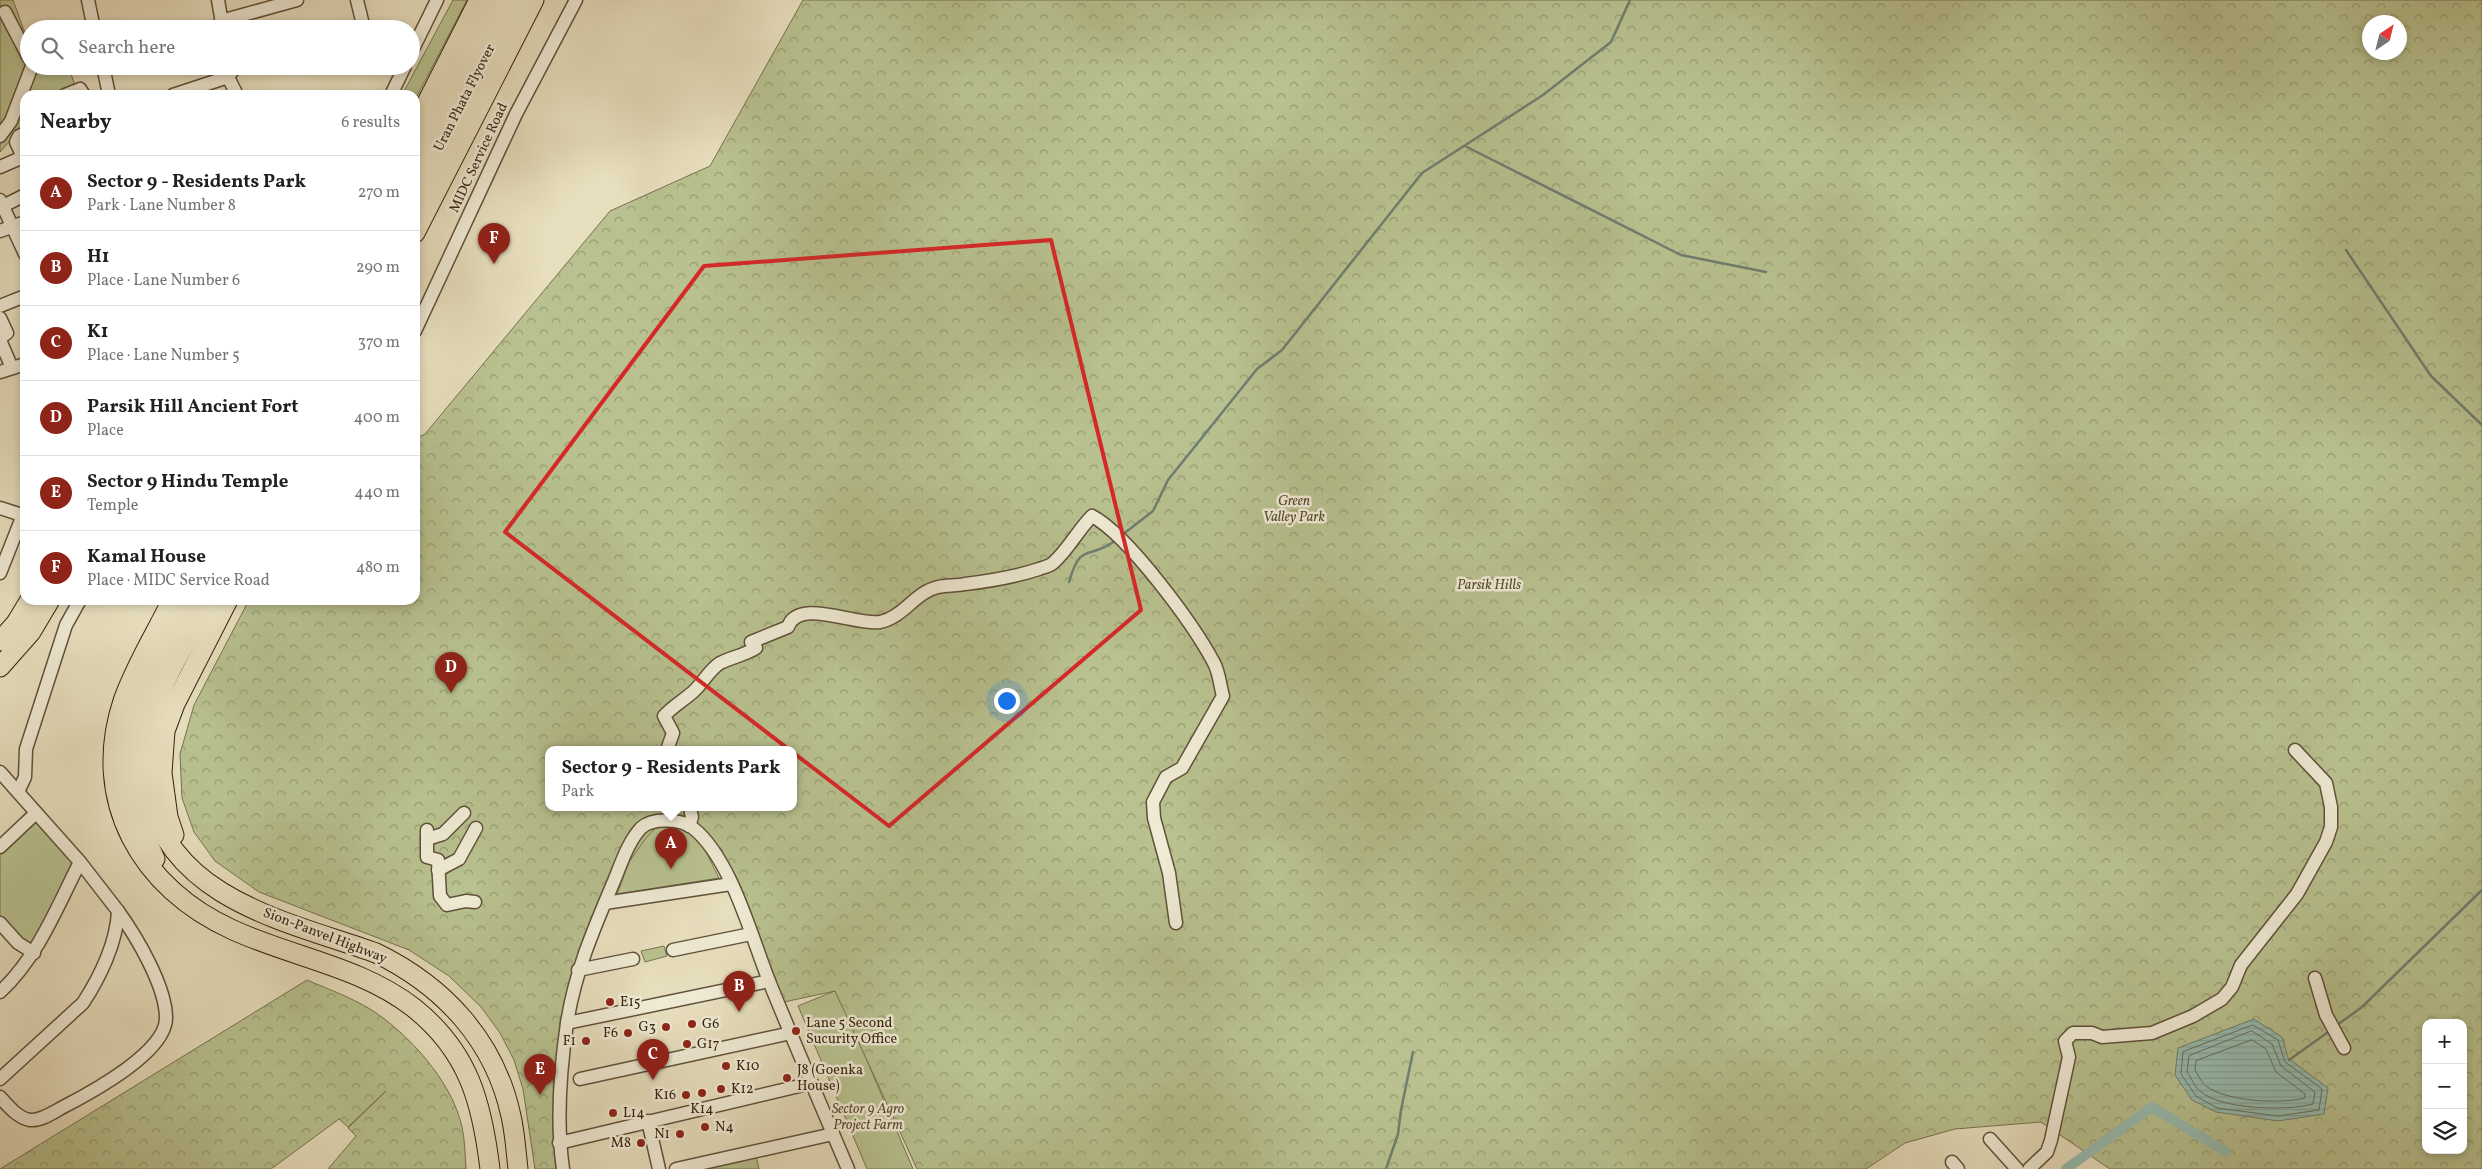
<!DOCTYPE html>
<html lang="en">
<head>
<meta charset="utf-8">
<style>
	:root { --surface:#fff; --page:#f2f2f2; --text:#202124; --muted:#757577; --line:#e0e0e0; --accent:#8f2418 }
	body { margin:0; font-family:Vollkorn,serif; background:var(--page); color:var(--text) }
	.controls { position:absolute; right:15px; bottom:15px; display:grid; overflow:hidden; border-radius:10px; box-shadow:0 2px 8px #0003 }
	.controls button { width:45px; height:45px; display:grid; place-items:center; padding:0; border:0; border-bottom:1px solid var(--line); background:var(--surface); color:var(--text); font:25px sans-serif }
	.compass { position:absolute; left:2362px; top:15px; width:45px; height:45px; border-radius:50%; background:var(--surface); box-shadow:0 2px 8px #0003; rotate:35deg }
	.you { position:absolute; left:1006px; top:700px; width:18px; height:18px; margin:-12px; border:4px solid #fff; border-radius:50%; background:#1a73e8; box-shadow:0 0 0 8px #1a73e833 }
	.badge { display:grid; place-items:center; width:32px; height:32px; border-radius:50%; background:var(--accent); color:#fff; font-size:16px; font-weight:700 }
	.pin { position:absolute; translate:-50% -41px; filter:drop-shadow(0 1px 2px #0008) }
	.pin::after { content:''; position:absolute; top:26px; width:18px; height:15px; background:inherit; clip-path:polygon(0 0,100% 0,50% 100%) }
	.popup { position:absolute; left:545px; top:746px; width:252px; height:65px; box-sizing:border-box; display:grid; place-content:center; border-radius:10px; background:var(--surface); filter:drop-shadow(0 1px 4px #0005); font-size:16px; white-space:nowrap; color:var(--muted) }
	.popup b { font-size:19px; color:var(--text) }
	.popup::after { content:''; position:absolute; left:50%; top:100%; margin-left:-10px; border:10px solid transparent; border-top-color:var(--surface) }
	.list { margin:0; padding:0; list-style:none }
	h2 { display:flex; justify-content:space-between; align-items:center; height:65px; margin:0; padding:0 20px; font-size:21px }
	h2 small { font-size:16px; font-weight:400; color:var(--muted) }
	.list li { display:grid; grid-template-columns:32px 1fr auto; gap:15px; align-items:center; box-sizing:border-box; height:75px; padding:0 20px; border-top:1px solid var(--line) }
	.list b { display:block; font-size:19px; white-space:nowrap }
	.list p { margin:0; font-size:16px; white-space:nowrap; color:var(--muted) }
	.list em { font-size:16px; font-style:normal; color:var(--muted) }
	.icon { flex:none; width:28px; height:28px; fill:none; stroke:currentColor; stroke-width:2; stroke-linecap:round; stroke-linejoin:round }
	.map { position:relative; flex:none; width:2482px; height:1169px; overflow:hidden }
	.search { position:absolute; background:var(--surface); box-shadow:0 2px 8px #0003; left:20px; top:20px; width:400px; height:55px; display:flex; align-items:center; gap:12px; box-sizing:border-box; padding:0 18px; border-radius:28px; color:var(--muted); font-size:19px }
	.panel { position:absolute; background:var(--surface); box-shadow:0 2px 8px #0003; left:20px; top:90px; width:400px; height:515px; border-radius:15px }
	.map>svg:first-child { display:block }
	.green { fill:#b8c18f; stroke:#76724e }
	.forest { fill:url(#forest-crowns); stroke:#76724e; fill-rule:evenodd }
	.water { fill:url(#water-rules); stroke:#6f7e6f }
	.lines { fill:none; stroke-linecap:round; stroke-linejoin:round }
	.shore { stroke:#666f5f; stroke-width:1 }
	.stream { stroke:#6f7e6f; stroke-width:2.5 }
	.canal { stroke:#97bcb0; stroke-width:10 }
	.minor-casing { stroke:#61513a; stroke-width:15 }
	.highway-casing { stroke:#34220e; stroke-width:21 }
	.minor { stroke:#efead4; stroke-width:12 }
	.highway { stroke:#e7debd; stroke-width:19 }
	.marked { fill:none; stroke:#d62828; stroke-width:4; stroke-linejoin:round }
	.poi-dot { fill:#8f2418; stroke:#efead4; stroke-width:2 }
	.labels { text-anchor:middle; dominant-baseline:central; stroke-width:5; stroke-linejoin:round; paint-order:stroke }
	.street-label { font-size:14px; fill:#34220e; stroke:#efead4 }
	.park-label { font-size:14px; font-style:italic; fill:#554a2e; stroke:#efead4 }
	.poi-label { font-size:14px; fill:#34220e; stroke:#efead4; text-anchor:start }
</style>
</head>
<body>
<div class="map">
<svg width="2482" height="1169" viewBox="0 0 2482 1169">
	<defs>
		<pattern id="forest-crowns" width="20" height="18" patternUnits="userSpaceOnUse" patternTransform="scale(1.25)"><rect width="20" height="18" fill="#b8c18f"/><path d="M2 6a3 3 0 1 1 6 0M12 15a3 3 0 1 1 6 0" fill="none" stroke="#969c73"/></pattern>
		<pattern id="water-rules" width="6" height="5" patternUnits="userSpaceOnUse" patternTransform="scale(1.25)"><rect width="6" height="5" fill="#97bcb0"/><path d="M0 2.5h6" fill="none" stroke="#83a196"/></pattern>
	</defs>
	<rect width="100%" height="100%" fill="#e7debd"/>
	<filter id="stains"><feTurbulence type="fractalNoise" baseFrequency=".004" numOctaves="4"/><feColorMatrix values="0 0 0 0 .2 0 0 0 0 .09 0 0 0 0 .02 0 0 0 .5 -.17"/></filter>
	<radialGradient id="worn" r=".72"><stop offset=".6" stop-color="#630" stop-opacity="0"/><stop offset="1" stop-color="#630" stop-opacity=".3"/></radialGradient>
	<g class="green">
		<path d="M0,0H13L29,44V66H68L76,88L56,95H25V124L0,152Z"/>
		<path d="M453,0H467L415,100V95H402Z"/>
		<path d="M34,819L74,863L32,944L27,943L0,919V852Z"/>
		<path d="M668,825L688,831L704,848L719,878L617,894L630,859L647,831Z"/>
		<path d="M664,946L667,956L645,962L641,951Z"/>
		<path d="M837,990L913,1169H867L798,1006Z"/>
		<path d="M756,1156L759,1169H695Z"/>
	</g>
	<g class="forest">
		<path d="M803,0H2482V1169H2110L2041,1122L1955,1129L1905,1143L1866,1169H917L835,991L784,1002C766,959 731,845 694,822C688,818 676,817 669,814L646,838L598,905L562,1023L553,1081L565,1169H535L523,1089L514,1060L500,1033L481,1007L449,976L409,950L259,892L215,861L194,832L182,798L180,754L194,705L249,600H415V439L425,434L610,211L710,166ZM2370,22H2400V52H2370ZM548,750H794V808H548ZM2426,1023H2463V1150H2426Z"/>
		<path d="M307,980C328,989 350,997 370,1009C408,1033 452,1081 462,1127C465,1141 465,1155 466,1169H328L356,1136L348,1128L386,1091L348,1127L339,1119L271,1169H0Z"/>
	</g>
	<path class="water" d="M2254,1019L2282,1037L2288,1058L2328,1088L2324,1114L2278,1121L2216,1112L2192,1100L2175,1075L2178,1048Z"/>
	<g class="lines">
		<g class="shore">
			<path d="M2253,1025L2278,1040L2285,1062L2322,1089L2319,1110L2278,1116L2217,1108L2196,1096L2181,1074L2183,1052Z"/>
			<path d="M2252,1031L2272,1044L2281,1066L2315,1092L2313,1104C2287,1111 2221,1110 2200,1091C2195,1087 2191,1078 2187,1072L2189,1056Z"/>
			<path d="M2252,1040L2266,1049L2276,1072L2305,1094V1098C2281,1104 2227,1102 2206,1086C2202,1083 2198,1075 2195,1070L2196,1061Z"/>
		</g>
		<g class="stream">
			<path d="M1465,146L1681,255L1766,272"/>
			<path d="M2346,250L2431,376L2482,425"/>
			<path d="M1122,535L1153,511L1168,480L1257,369L1282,350L1422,173L1543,95L1611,42L1630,0"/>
			<path d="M1069,582C1081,540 1089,561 1116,540"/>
			<path d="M2337,1025L2362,1007L2482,890"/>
			<path d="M2289,1060L2331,1030"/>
			<path d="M1386,1169L1398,1134L1401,1110L1413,1052"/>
		</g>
		<path class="canal" d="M2066,1169L2152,1107L2226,1152"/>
		<g class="minor-casing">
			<g id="minor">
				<path d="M88,0L94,29"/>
				<path d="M218,0L223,29"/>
				<path d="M357,0L364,29"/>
				<path d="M5,12L29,58"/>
				<path d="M221,21L297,0"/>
				<path d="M411,53L437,0"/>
				<path d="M103,66L109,95"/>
				<path d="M234,66V69L228,77L237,95"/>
				<path d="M65,95L80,89L84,95"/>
				<path d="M173,95L228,77"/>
				<path d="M391,95L405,66"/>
				<path d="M0,136L11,121L32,66"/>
				<path d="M23,157L16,142L19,136L25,133"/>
				<path d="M0,167L23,157L25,160"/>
				<path d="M0,200L25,254"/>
				<path d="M3,206L25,195"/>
				<path d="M0,231L25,222"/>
				<path d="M0,306L25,296"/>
				<path d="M0,318L7,333L0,338"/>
				<path d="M415,331L516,114L576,0"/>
				<path d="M0,340L12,368"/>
				<path d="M0,372L25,364"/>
				<path d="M0,508L25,516"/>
				<path d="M0,573L23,515"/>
				<path d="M667,750L673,733L664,716C673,706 684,700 694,691C703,683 709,670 720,663C732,657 745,655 756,648L751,642L788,627C798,597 856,626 880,622C904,617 915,592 938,587C947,585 956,586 965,584C990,581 1015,577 1039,569C1044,567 1050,566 1053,563C1068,550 1078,530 1092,516C1128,535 1194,625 1214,663C1219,672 1220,685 1223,696L1182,768L1166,777L1153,802L1154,818L1169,873L1176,923"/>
				<path d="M0,772L80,862L118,911C117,942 100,977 83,1003L0,1079"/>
				<path d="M18,792L25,777L26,749L66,625L80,600"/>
				<path d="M689,826L692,817L690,808"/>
				<path d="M427,830V857L438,860L440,896L447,905L466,901L475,902"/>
				<path d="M427,839L443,834L464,813"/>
				<path d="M0,847L36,813"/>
				<path d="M438,870L459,859L476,828"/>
				<path d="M605,903L731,884"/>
				<path d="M0,923L18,943L34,953"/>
				<path d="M673,950L751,934"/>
				<path d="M578,970L633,959"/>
				<path d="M2315,978L2326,1015L2344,1048"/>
				<path d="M0,992C38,957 57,907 80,862"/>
				<path d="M567,1023L769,981"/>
				<path d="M580,1079L791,1033"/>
				<path d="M0,1097C8,1106 18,1118 30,1120C42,1121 55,1111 65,1106C92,1092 166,1052 166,1018C166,986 136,936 118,911"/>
				<path d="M648,1121L659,1169"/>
				<path d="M1990,1139L2017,1169"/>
				<path d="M559,1143L812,1083"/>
				<path d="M1952,1162L1958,1169"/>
				<path d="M563,1169C556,1121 560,1071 567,1023C575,972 594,928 614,881C621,864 628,842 641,828C653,817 681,819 693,828C732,859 752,940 771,986C796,1047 822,1108 848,1169"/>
				<path d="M676,1169L833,1134"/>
				<path d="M2029,1169L2047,1152L2051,1140L2069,1057L2065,1041L2073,1033H2092L2102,1037L2152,1033L2193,1016L2222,999L2232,987L2241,965L2297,894L2326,842L2331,827V807L2326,783L2295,750"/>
			</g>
		</g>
		<g class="highway-casing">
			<g id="highway">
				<path d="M415,126L479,0"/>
				<path d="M415,163L498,0"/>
				<path d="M415,197L516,0"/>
				<path d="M415,233L534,0"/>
				<path d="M172,600C156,633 135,666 123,701C90,800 141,889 233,930C292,957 362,967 414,1008C469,1052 482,1103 490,1169"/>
				<path d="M209,600C190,636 166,673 153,712C144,739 142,770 149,798C175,901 290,922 376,953C444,986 495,1041 511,1116C515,1133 516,1152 518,1169"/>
				<path d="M0,641L16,623L30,600"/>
				<path d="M0,667L31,632L50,600"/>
				<path d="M174,835L168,817L162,773L165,731L175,704L228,600"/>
				<path d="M155,859C102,750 142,697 192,600"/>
			</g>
		</g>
		<use href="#minor" class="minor"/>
		<use href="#highway" class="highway"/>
	</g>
	<path class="marked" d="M1051,240L1141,610L889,826L505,532L704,266Z"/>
	<g class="poi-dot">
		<circle cx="610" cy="1002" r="5"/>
		<circle cx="692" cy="1024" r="5"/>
		<circle cx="666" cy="1027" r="5"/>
		<circle cx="796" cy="1031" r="5"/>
		<circle cx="628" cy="1033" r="5"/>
		<circle cx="586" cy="1041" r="5"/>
		<circle cx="687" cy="1044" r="5"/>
		<circle cx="726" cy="1066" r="5"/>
		<circle cx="787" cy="1078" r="5"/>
		<circle cx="721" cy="1089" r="5"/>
		<circle cx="702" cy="1093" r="5"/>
		<circle cx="686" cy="1095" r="5"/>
		<circle cx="613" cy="1113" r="5"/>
		<circle cx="705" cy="1127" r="5"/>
		<circle cx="680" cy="1134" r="5"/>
		<circle cx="641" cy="1143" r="5"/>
	</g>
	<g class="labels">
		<g class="street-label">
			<text transform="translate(465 98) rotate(-63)">Uran Phata Flyover</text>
			<text transform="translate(479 158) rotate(-65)">MIDC Service Road</text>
			<text transform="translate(325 936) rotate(21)">Sion-Panvel Highway</text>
		</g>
		<g class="park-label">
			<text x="1294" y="501">Green<tspan x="1294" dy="16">Valley Park</tspan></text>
			<text x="1489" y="585">Parsik Hills</text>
			<text x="868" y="1109">Sector 9 Agro<tspan x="868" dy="16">Project Farm</tspan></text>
		</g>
		<g class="poi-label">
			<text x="620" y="1002">E15</text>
			<text x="806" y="1023">Lane 5 Second<tspan x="806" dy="16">Sucurity Office</tspan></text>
			<text x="702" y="1024">G6</text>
			<text x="656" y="1027" text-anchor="end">G3</text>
			<text x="618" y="1033" text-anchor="end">F6</text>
			<text x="576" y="1041" text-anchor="end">F1</text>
			<text x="697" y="1044">G17</text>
			<text x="736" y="1066">K10</text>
			<text x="797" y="1070">J8 (Goenka<tspan x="797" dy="16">House)</tspan></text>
			<text x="731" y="1089">K12</text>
			<text x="676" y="1095" text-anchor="end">K16</text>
			<text x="702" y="1109" text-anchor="middle">K14</text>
			<text x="623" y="1113">L14</text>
			<text x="715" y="1127">N4</text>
			<text x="670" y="1134" text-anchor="end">N1</text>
			<text x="631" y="1143" text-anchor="end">M8</text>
		</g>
	</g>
	<rect width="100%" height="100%" filter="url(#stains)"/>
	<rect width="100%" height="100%" fill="url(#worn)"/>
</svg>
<div class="controls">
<button>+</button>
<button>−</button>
<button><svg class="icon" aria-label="layers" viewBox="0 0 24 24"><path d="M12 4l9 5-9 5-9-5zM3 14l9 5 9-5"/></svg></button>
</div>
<svg class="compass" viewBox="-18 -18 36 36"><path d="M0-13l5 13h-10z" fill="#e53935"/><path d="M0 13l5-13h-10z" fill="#757577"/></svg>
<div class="you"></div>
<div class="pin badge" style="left:671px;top:869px">A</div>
<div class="popup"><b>Sector 9 - Residents Park</b>Park</div>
<div class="pin badge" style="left:739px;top:1012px">B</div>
<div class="pin badge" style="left:653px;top:1080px">C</div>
<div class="pin badge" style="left:451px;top:693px">D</div>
<div class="pin badge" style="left:540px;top:1095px">E</div>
<div class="pin badge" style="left:494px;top:264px">F</div>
<div class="search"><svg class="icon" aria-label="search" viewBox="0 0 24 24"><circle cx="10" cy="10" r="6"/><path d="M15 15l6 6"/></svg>Search here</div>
<section class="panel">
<h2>Nearby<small>6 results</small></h2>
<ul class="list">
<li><span class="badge">A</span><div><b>Sector 9 - Residents Park</b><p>Park · Lane Number 8</p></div><em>270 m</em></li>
<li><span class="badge">B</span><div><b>H1</b><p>Place · Lane Number 6</p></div><em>290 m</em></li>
<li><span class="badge">C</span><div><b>K1</b><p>Place · Lane Number 5</p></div><em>370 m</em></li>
<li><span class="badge">D</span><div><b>Parsik Hill Ancient Fort</b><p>Place</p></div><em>400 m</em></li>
<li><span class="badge">E</span><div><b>Sector 9 Hindu Temple</b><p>Temple</p></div><em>440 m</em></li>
<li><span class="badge">F</span><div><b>Kamal House</b><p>Place · MIDC Service Road</p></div><em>480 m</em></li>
</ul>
</section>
</div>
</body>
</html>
